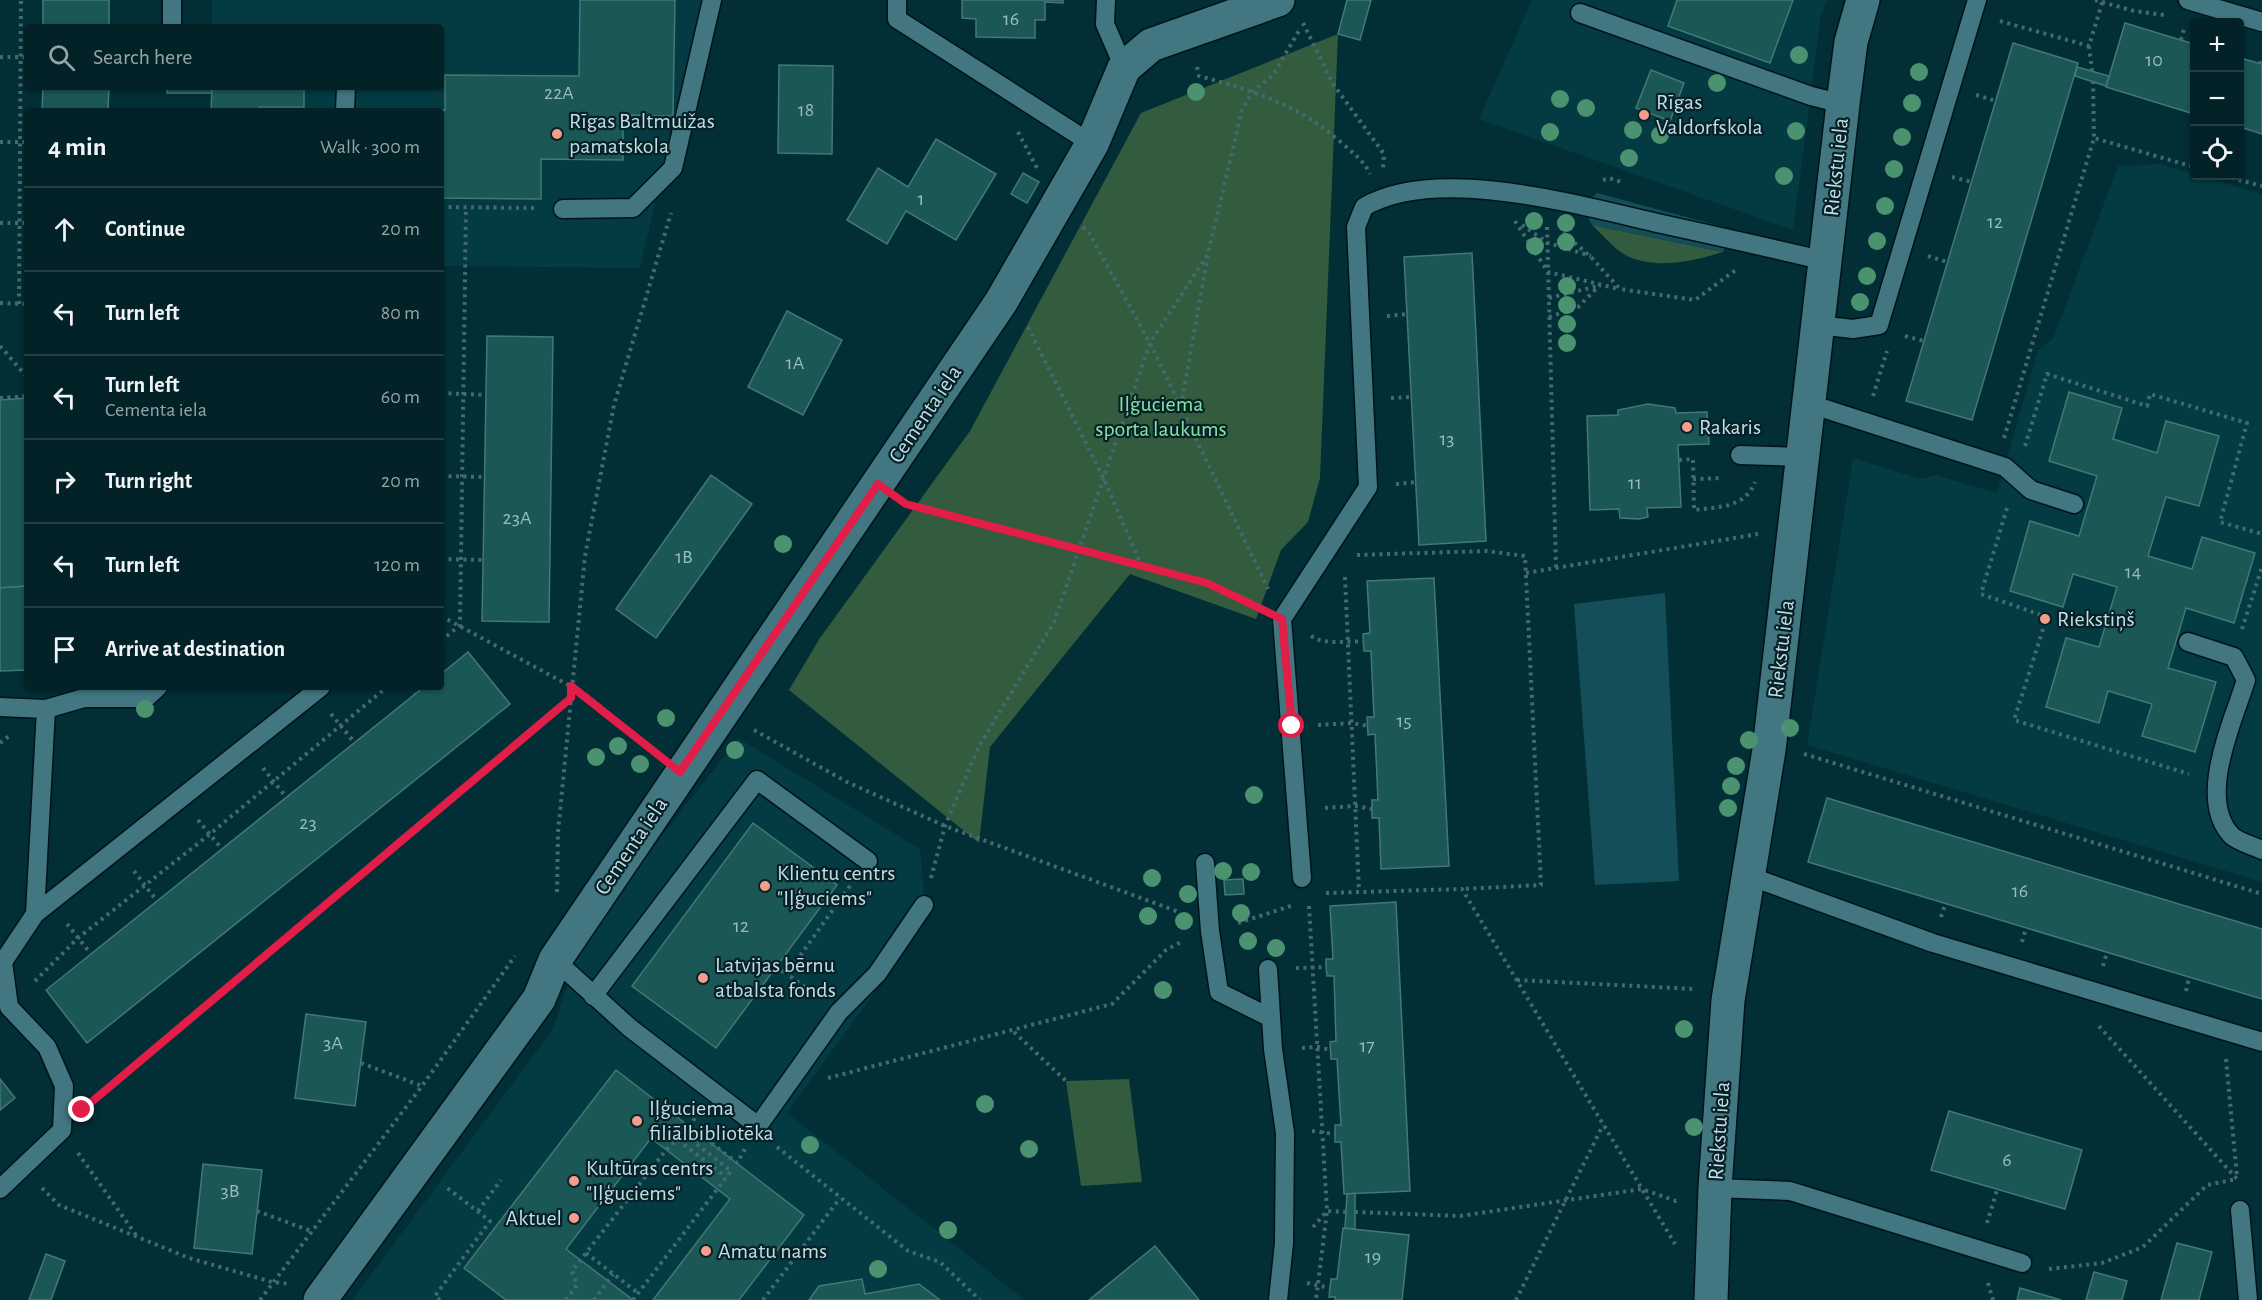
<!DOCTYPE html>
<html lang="en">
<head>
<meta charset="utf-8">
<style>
	:root { --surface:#022228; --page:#0c2a30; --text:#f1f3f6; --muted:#96a4a8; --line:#233f45 }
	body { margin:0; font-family:"Alegreya Sans",sans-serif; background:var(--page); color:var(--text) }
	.controls { position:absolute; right:18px; top:18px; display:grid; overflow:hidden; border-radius:6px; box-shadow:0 2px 4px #0004 }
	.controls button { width:54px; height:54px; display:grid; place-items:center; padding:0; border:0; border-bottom:2px solid var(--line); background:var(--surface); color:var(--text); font:30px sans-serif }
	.stop { position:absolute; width:18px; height:18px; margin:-14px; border:4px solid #e11d48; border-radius:50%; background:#fff }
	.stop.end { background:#e11d48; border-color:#fff; box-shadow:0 2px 6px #0008 }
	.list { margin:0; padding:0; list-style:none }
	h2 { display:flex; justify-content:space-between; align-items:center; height:78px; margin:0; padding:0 24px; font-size:26px }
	h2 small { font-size:20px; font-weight:400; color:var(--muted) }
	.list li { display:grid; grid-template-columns:39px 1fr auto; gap:18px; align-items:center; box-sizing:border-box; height:84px; padding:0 24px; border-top:2px solid var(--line) }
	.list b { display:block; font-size:22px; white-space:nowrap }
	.list p { margin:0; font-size:20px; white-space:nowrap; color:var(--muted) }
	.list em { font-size:20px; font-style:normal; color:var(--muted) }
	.icon { flex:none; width:33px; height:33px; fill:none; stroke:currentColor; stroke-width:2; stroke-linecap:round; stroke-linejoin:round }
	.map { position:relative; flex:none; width:2262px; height:1300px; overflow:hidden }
	.search { position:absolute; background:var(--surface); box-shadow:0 2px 4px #0004; left:24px; top:24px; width:420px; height:66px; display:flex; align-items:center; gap:15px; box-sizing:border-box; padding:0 21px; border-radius:6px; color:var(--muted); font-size:22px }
	.panel { position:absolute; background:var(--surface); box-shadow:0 2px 4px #0004; left:24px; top:108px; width:420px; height:582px; border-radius:6px }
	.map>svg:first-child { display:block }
	.built { fill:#043a42 }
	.green { fill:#335b3e }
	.water { fill:#144f59 }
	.building { fill:#1b5754; stroke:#427976; stroke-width:1.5 }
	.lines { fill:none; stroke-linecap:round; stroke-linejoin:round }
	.lane-casing { stroke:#001419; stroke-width:21 }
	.street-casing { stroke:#001419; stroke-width:36 }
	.path { stroke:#446a70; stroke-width:4; stroke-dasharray:3 4.5; stroke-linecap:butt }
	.lane { stroke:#427680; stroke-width:18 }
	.street { stroke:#427680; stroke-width:33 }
	.tree { fill:#4b9270 }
	.route { stroke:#e11d48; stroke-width:8 }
	.poi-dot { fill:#f49d8c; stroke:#062228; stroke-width:2 }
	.labels { text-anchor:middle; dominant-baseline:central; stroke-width:4.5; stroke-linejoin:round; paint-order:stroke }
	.number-label { font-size:20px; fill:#99bcbf }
	.poi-label { font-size:22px; fill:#c3dee3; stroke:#062228; text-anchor:start }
	.street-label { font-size:22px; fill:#c3dee3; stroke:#062228 }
	.park-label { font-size:22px; fill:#87e4a0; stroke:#062228 }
</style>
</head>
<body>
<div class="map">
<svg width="2262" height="1300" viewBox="0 0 2262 1300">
	<rect width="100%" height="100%" fill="#022e35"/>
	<g class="built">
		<path d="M212,0H702L640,268L441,266V111H211L212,87H441V27H212Z"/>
		<path d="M1532,0H1827L1821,16L1793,230L1479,119Z"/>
		<path d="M2160,164L2262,194V882L1807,745L1853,458L1921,479L1935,475L1997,493L2038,350L2053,339L2118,166Z"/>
		<path d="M738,738L920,849L927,920L787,1113L1025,1300H352L553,1029L583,938Z"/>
	</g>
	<g class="green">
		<path d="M1338,34L1320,478L1308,522L1281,550L1256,619L1130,574L990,747L979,843L789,690L820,638L970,431L1141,113Z"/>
		<path d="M1592,225L1723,252C1694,261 1657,270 1627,256C1615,250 1602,234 1592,225Z"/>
		<path d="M1129,1079L1142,1182L1081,1186L1066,1081Z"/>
	</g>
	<g class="water">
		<path d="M1597,193L1731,229V239L1723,252L1592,225L1582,206Z"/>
		<path d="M1665,593L1679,881L1595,885L1574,604Z"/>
	</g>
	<g class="building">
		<rect x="43" y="0" width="66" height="27"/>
		<path d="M580,0H675L673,116L623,115V160L541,159V199L441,198V111L369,109L445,110V75L579,76Z"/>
		<path d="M962,0H1063V3L1045,2V20H1035V38L976,37V19L962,18Z"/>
		<path d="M1347,0H1371L1360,40L1338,34Z"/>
		<path d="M1677,0H1793L1770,63L1668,26Z"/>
		<path d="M2125,23L2194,44V114L2106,87Z"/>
		<path d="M2013,43L2078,63L1972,420L1906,401Z"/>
		<path d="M2240,58L2262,64V134L2240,127Z"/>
		<path d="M779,65L833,66L832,154L778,153Z"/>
		<path d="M2077,67L2109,76L2106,86L2075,76Z"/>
		<path d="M1651,70L1684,83L1670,121L1636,108Z"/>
		<path d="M43,87H109L108,111H42Z"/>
		<rect x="167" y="87" width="45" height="6"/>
		<path d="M212,87H304V107H259V111H211Z"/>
		<path d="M936,139L996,174L956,240L906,211L887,244L847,220L878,168L908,187Z"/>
		<path d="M1023,173L1039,182L1027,203L1011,194Z"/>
		<path d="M1472,253L1486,541L1419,545L1404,257Z"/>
		<path d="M787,311L842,340L803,415L748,387Z"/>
		<path d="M487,336L553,337L549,622L482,621Z"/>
		<path d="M2069,392L2122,408L2113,439L2157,453L2166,421L2219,436L2199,506L2166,497L2148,556L2192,569L2202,537L2255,553L2234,623L2186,608L2168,668L2216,682L2195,752L2142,736L2152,704L2108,691L2099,723L2046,707L2066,638L2099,647L2117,587L2073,574L2063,607L2010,591L2030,521L2079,536L2097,476L2049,461Z"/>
		<path d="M27,398V586L0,588V400Z"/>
		<path d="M1648,404L1675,408L1676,413L1707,412L1709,444L1678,445L1681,507L1647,508L1648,517L1639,519L1620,518L1619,509L1590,510L1587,416L1618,415V410Z"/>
		<path d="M711,475L752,504L656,638L616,609Z"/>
		<path d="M1434,578L1449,866L1381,869L1379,818H1372V800H1378L1375,734L1368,735L1367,717H1374L1371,651H1364L1363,634L1370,633L1367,581Z"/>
		<path d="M27,586V670L0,671V588Z"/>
		<path d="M468,652L510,704L87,1043L46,990L424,687H441V674Z"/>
		<path d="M1827,798L2262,929V999L1808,862Z"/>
		<path d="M753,823L837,885L716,1048L632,986Z"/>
		<path d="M1243,879L1244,894L1225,895L1224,880Z"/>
		<path d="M1396,902L1410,1191L1344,1194L1341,1142H1335V1125H1341L1337,1059H1331L1330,1042L1336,1041L1334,976H1327L1326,967V959H1333L1330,906Z"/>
		<path d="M306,1014L366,1022L355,1106L295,1098Z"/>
		<path d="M616,1070L804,1215L739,1300H653L730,1199L651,1138L566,1249L633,1300H506L464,1268Z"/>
		<path d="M0,1079L15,1098L0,1110Z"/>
		<path d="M1949,1111L2082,1150L2065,1209L1931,1170Z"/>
		<path d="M203,1164L262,1170L252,1254L194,1248Z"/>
		<path d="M1355,1193V1229L1345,1228L1347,1194Z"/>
		<path d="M1343,1228L1409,1235L1402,1300H1335V1297H1329L1331,1279H1337Z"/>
		<path d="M2177,1243L2212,1252L2199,1300H2161Z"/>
		<path d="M1155,1246L1199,1300H1089Z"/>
		<path d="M46,1254L65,1261L51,1300H29Z"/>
		<path d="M2094,1272L2127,1281L2122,1300H2086Z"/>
		<path d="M862,1279L865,1294L919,1284L940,1300H809L819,1286Z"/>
		<path d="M2020,1288L2061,1300H2017Z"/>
	</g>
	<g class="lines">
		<g class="lane-casing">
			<g id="lane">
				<path d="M172,0V27"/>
				<path d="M897,0V19L1092,144"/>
				<path d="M1106,0L1105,24L1124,68"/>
				<path d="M2188,0L2262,22"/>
				<path d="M1580,13L1811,96L1843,104"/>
				<path d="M345,111L346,87"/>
				<path d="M563,209L633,208L673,168L712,0"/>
				<path d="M1818,325L1853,329L1879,325L1977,0"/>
				<path d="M1810,404L2005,467L2031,490L2074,504"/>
				<path d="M1740,455L1803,457"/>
				<path d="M2188,642L2234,657L2246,680C2233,722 2196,799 2232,836C2239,842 2253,846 2262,850"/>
				<path d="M0,707L46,709"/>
				<path d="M1205,863L1210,931L1219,992L1271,1018"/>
				<path d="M1749,876L1933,943L2262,1042"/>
				<path d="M1302,878L1282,619L1368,487L1356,227L1364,207C1437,164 1582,206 1662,224C1716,236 1771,248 1826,261"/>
				<path d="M35,914L46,709L84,698H146L158,687"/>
				<path d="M555,960L630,1028L758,1126L839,1012L877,974L924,905"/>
				<path d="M1268,969L1273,1049L1285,1133L1284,1243L1278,1300"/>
				<path d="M593,996L757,780L868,861"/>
				<path d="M1715,1188L1790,1191L2022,1263"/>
				<path d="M0,1189L62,1130L64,1086L47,1047L9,1007L3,962L35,914L321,687"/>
				<path d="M2240,1210L2248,1300"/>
			</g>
		</g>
		<g class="street-casing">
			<g id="street">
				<path d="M320,1300L539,999L555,960L1001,302L1092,144L1124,68L1151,45L1278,0"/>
				<path d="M1711,1300L1715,1188L1728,1000L1769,750L1843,104L1851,42L1863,0"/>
			</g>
		</g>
		<g class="path">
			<path d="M2095,0L2134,11L2164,15"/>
			<path d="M2000,21L2089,46L2103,0"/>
			<path d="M1303,23L1333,84L1384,154L1383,169"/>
			<path d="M2181,40L2184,29"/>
			<path d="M2089,46L2092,71"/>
			<path d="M0,57H27"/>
			<path d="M2260,64L2262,57"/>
			<path d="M1197,67L1199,76C1255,91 1299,105 1343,144C1354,154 1364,161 1370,174"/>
			<path d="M2093,81L2094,138"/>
			<path d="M1976,95L1996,101"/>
			<path d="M1018,132L1037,168"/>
			<path d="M0,142H27"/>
			<path d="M2224,176L2262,186"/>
			<path d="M1952,177L1972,182"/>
			<path d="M1603,180L1609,178L1624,183"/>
			<path d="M441,207L536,208"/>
			<path d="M1515,221L1548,272L1619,289"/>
			<path d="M0,223H27"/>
			<path d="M1522,225L1548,243L1591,256"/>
			<path d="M1083,227L1088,231L1150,343L1268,589"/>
			<path d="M1547,227L1556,568"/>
			<path d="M1563,233L1591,257L1620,289L1695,300L1737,269"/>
			<path d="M1928,256L1947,262"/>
			<path d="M1549,298L1598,286"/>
			<path d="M0,303L27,304"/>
			<path d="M19,304L21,0"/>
			<path d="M1387,316L1407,314"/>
			<path d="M1549,317L1578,307L1600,285"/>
			<path d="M1028,327L1103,477L1142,567"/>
			<path d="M1905,336L1924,341"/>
			<path d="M0,346L27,377"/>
			<path d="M441,393L486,395"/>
			<path d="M1873,396L1887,351"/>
			<path d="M0,398L27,396"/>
			<path d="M1391,398L1411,397"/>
			<path d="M1181,406L1208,254L1242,110L1253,91L1273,75L1300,29"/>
			<path d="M2004,438L2094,138L2194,167"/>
			<path d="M2025,446L2047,374L2147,406L2150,394L2247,423L2220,522L2262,534"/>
			<path d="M1679,460L1693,459L1694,510C1718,507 1745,508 1755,482"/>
			<path d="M441,476L484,477"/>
			<path d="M1693,479L1723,478"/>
			<path d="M1396,484L1416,482"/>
			<path d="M908,505L1207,583L1257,607"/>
			<path d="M2007,508L1981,594L2047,617L2014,720L2189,774"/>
			<path d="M1357,555L1486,551L1525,556L1541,885L1462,889"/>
			<path d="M441,559L483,560"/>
			<path d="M1526,573L1758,534"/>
			<path d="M1345,577L1359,891"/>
			<path d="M441,616L585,694L654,751"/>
			<path d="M2242,629L2262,567"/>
			<path d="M1311,636C1326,646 1346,640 1364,642"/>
			<path d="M441,641L460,625L466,208"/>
			<path d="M410,687L415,694"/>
			<path d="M331,714L355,743"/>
			<path d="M1318,725L1352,723L1368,726"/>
			<path d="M754,730L847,782L945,826L1179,912"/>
			<path d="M0,743L9,736"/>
			<path d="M1804,754L2262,894"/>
			<path d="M263,768L286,797"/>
			<path d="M1325,808L1356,806L1372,809"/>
			<path d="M198,820L222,849"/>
			<path d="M134,871L157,901"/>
			<path d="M931,878L945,826L979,746L1054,622L1150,343L1208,254"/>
			<path d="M557,892L558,832L585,556L614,405L671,213"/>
			<path d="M1326,893L1462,889L1675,1244"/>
			<path d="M1309,906L1327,1211L1316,1300"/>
			<path d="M1941,917L1945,904"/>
			<path d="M1238,923L1294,905"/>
			<path d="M67,924L91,954"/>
			<path d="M2022,942L2026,928"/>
			<path d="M2103,966L2107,952"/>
			<path d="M775,967L787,974"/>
			<path d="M1296,968L1326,967"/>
			<path d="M1517,980L1694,989"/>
			<path d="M35,981L78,938L210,834L387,687"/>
			<path d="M2186,991L2189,978"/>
			<path d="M817,996L787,974L852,883"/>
			<path d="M1014,1032L1066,1081"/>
			<path d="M1302,1048L1318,1047L1330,1050"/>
			<path d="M2226,1059L2237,1177"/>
			<path d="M361,1063L422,1086"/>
			<path d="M828,1078L1112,1004L1166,950L1183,941"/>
			<path d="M93,1101L571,698"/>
			<path d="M689,1127L697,1115"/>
			<path d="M1312,1131L1335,1134"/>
			<path d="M678,1140L726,1177"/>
			<path d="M777,1147L908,1251L940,1262L980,1300"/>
			<path d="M78,1153L138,1238"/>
			<path d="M42,1188L59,1205L189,1258L272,1282L290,1284"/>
			<path d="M257,1211L311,1231"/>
			<path d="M478,1211L501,1180"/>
			<path d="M1355,1212L1460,1216L1642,1189L1676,1201L1680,1200"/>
			<path d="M1987,1223L1997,1190"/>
			<path d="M1313,1227L1327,1211L1346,1212"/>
			<path d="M586,1253L638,1293"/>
			<path d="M2049,1269L2102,1263L2143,1247L2207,1185L2237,1179L2096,1023"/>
			<path d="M1307,1283L1330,1288"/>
			<path d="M1988,1283L1993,1300"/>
			<path d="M260,1300L422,1086L515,956"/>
			<path d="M440,1300L435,1296L490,1221L446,1187"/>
			<path d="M566,1300L577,1285L572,1271L666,1150L685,1132"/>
			<path d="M594,1300L613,1274"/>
			<path d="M633,1300L731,1171L694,1142L701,1135L737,1163L745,1149"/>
			<path d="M763,1300L840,1198"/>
			<path d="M1516,1300L1603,1125"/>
		</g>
		<use href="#lane" class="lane"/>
		<use href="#street" class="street"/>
	</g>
	<g class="tree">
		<circle cx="1799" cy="55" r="9"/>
		<circle cx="1919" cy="72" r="9"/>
		<circle cx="1717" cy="83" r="9"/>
		<circle cx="1196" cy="92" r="9"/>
		<circle cx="1560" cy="99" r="9"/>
		<circle cx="1912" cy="103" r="9"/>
		<circle cx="1586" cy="108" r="9"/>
		<circle cx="1633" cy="130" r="9"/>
		<circle cx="1796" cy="131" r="9"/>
		<circle cx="1550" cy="132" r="9"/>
		<circle cx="1660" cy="135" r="9"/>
		<circle cx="1902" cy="137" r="9"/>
		<circle cx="1629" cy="158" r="9"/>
		<circle cx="1894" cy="169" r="9"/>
		<circle cx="1784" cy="176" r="9"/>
		<circle cx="1885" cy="206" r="9"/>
		<circle cx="1534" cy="221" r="9"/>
		<circle cx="1566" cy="223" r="9"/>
		<circle cx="1877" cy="241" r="9"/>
		<circle cx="1566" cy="242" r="9"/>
		<circle cx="1535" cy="246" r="9"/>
		<circle cx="1867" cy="276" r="9"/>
		<circle cx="1567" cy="286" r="9"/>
		<circle cx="1860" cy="302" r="9"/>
		<circle cx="1567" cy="305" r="9"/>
		<circle cx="1567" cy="324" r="9"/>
		<circle cx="1567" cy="343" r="9"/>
		<circle cx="783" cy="544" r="9"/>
		<circle cx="145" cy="709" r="9"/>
		<circle cx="666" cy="718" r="9"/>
		<circle cx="1790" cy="728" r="9"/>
		<circle cx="1749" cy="740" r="9"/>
		<circle cx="618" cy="746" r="9"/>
		<circle cx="735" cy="750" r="9"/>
		<circle cx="596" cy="757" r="9"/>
		<circle cx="640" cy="764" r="9"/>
		<circle cx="1736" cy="766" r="9"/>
		<circle cx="1731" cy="786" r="9"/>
		<circle cx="1254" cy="795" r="9"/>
		<circle cx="1728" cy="808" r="9"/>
		<circle cx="1223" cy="871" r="9"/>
		<circle cx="1251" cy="872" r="9"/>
		<circle cx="1152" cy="878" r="9"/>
		<circle cx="1188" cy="894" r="9"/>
		<circle cx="1241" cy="913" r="9"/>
		<circle cx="1148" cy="916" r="9"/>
		<circle cx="1184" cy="921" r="9"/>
		<circle cx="1248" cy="941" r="9"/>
		<circle cx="1276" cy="948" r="9"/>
		<circle cx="1163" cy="990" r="9"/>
		<circle cx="1684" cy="1029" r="9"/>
		<circle cx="985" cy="1104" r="9"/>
		<circle cx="1694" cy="1127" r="9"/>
		<circle cx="810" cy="1145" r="9"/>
		<circle cx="1029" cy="1149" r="9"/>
		<circle cx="948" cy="1230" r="9"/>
		<circle cx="878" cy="1269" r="9"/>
	</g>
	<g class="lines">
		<path class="route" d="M82,1110L571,698V686L680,772L878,484L906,504L1207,583L1282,619L1292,726"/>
	</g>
	<g class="poi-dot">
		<circle cx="1644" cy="115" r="6"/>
		<circle cx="557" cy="134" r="6"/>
		<circle cx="1687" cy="427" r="6"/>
		<circle cx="2045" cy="619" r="6"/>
		<circle cx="765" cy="886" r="6"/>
		<circle cx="703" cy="978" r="6"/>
		<circle cx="637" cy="1121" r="6"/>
		<circle cx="574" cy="1181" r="6"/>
		<circle cx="574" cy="1218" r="6"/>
		<circle cx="706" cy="1251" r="6"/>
	</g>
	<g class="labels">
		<g class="number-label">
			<text x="1011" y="19">16</text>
			<text x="2154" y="60">10</text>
			<text x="559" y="93">22A</text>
			<text x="806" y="110">18</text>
			<text x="921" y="199">1</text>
			<text x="1995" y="222">12</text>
			<text x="795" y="363">1A</text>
			<text x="1447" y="439">13</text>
			<text x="1635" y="483">11</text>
			<text x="517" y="518">23A</text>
			<text x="684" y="557">1B</text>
			<text x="2133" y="572">14</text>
			<text x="1404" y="721">15</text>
			<text x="308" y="823">23</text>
			<text x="2020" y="891">16</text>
			<text x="741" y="926">12</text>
			<text x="333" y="1043">3A</text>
			<text x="1367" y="1046">17</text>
			<text x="2007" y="1160">6</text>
			<text x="230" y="1191">3B</text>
			<text x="1373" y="1257">19</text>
		</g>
		<g class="poi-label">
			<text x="1656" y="102">Rīgas<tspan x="1656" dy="25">Valdorfskola</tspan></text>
			<text x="569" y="121">Rīgas Baltmuižas<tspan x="569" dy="25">pamatskola</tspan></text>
			<text x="1699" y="427">Rakaris</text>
			<text x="2057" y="619">Riekstiņš</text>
			<text x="777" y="873">Klientu centrs<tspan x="777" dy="25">"Iļģuciems"</tspan></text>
			<text x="715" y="965">Latvijas bērnu<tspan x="715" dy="25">atbalsta fonds</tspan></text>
			<text x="649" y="1108">Iļģuciema<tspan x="649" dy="25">filiālbibliotēka</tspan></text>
			<text x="586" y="1168">Kultūras centrs<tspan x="586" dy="25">"Iļģuciems"</tspan></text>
			<text x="562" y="1218" text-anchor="end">Aktuel</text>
			<text x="718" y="1251">Amatu nams</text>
		</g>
		<g class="street-label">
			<text transform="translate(1836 167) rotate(-84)">Riekstu iela</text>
			<text transform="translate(925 414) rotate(-56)">Cementa iela</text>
			<text transform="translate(1781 649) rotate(-83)">Riekstu iela</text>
			<text transform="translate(631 846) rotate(-56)">Cementa iela</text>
			<text transform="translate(1719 1131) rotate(-86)">Riekstu iela</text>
		</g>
		<g class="park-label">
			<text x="1161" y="404">Iļģuciema<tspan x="1161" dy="25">sporta laukums</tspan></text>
		</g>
	</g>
</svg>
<div class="controls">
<button>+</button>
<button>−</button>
<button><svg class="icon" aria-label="locate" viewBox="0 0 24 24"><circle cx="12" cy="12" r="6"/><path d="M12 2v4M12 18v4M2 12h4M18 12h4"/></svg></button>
</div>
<div class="stop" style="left:1292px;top:726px"></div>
<div class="stop end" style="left:82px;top:1110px"></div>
<div class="search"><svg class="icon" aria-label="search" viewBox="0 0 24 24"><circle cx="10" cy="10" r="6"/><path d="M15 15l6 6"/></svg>Search here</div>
<section class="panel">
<h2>4 min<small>Walk · 300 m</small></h2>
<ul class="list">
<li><svg class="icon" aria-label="ahead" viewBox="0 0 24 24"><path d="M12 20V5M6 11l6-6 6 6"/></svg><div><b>Continue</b></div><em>20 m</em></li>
<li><svg class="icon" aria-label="left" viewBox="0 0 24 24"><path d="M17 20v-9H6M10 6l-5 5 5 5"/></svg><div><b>Turn left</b></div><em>80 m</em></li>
<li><svg class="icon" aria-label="left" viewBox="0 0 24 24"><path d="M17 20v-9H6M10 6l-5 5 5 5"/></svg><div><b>Turn left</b><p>Cementa iela</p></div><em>60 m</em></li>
<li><svg class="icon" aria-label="right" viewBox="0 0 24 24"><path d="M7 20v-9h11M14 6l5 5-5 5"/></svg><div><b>Turn right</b></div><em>20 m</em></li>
<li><svg class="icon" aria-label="left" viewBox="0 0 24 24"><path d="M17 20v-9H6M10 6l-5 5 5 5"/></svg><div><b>Turn left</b></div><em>120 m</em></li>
<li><svg class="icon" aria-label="arrive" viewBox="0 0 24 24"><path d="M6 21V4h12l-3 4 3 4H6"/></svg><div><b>Arrive at destination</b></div></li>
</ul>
</section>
</div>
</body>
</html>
